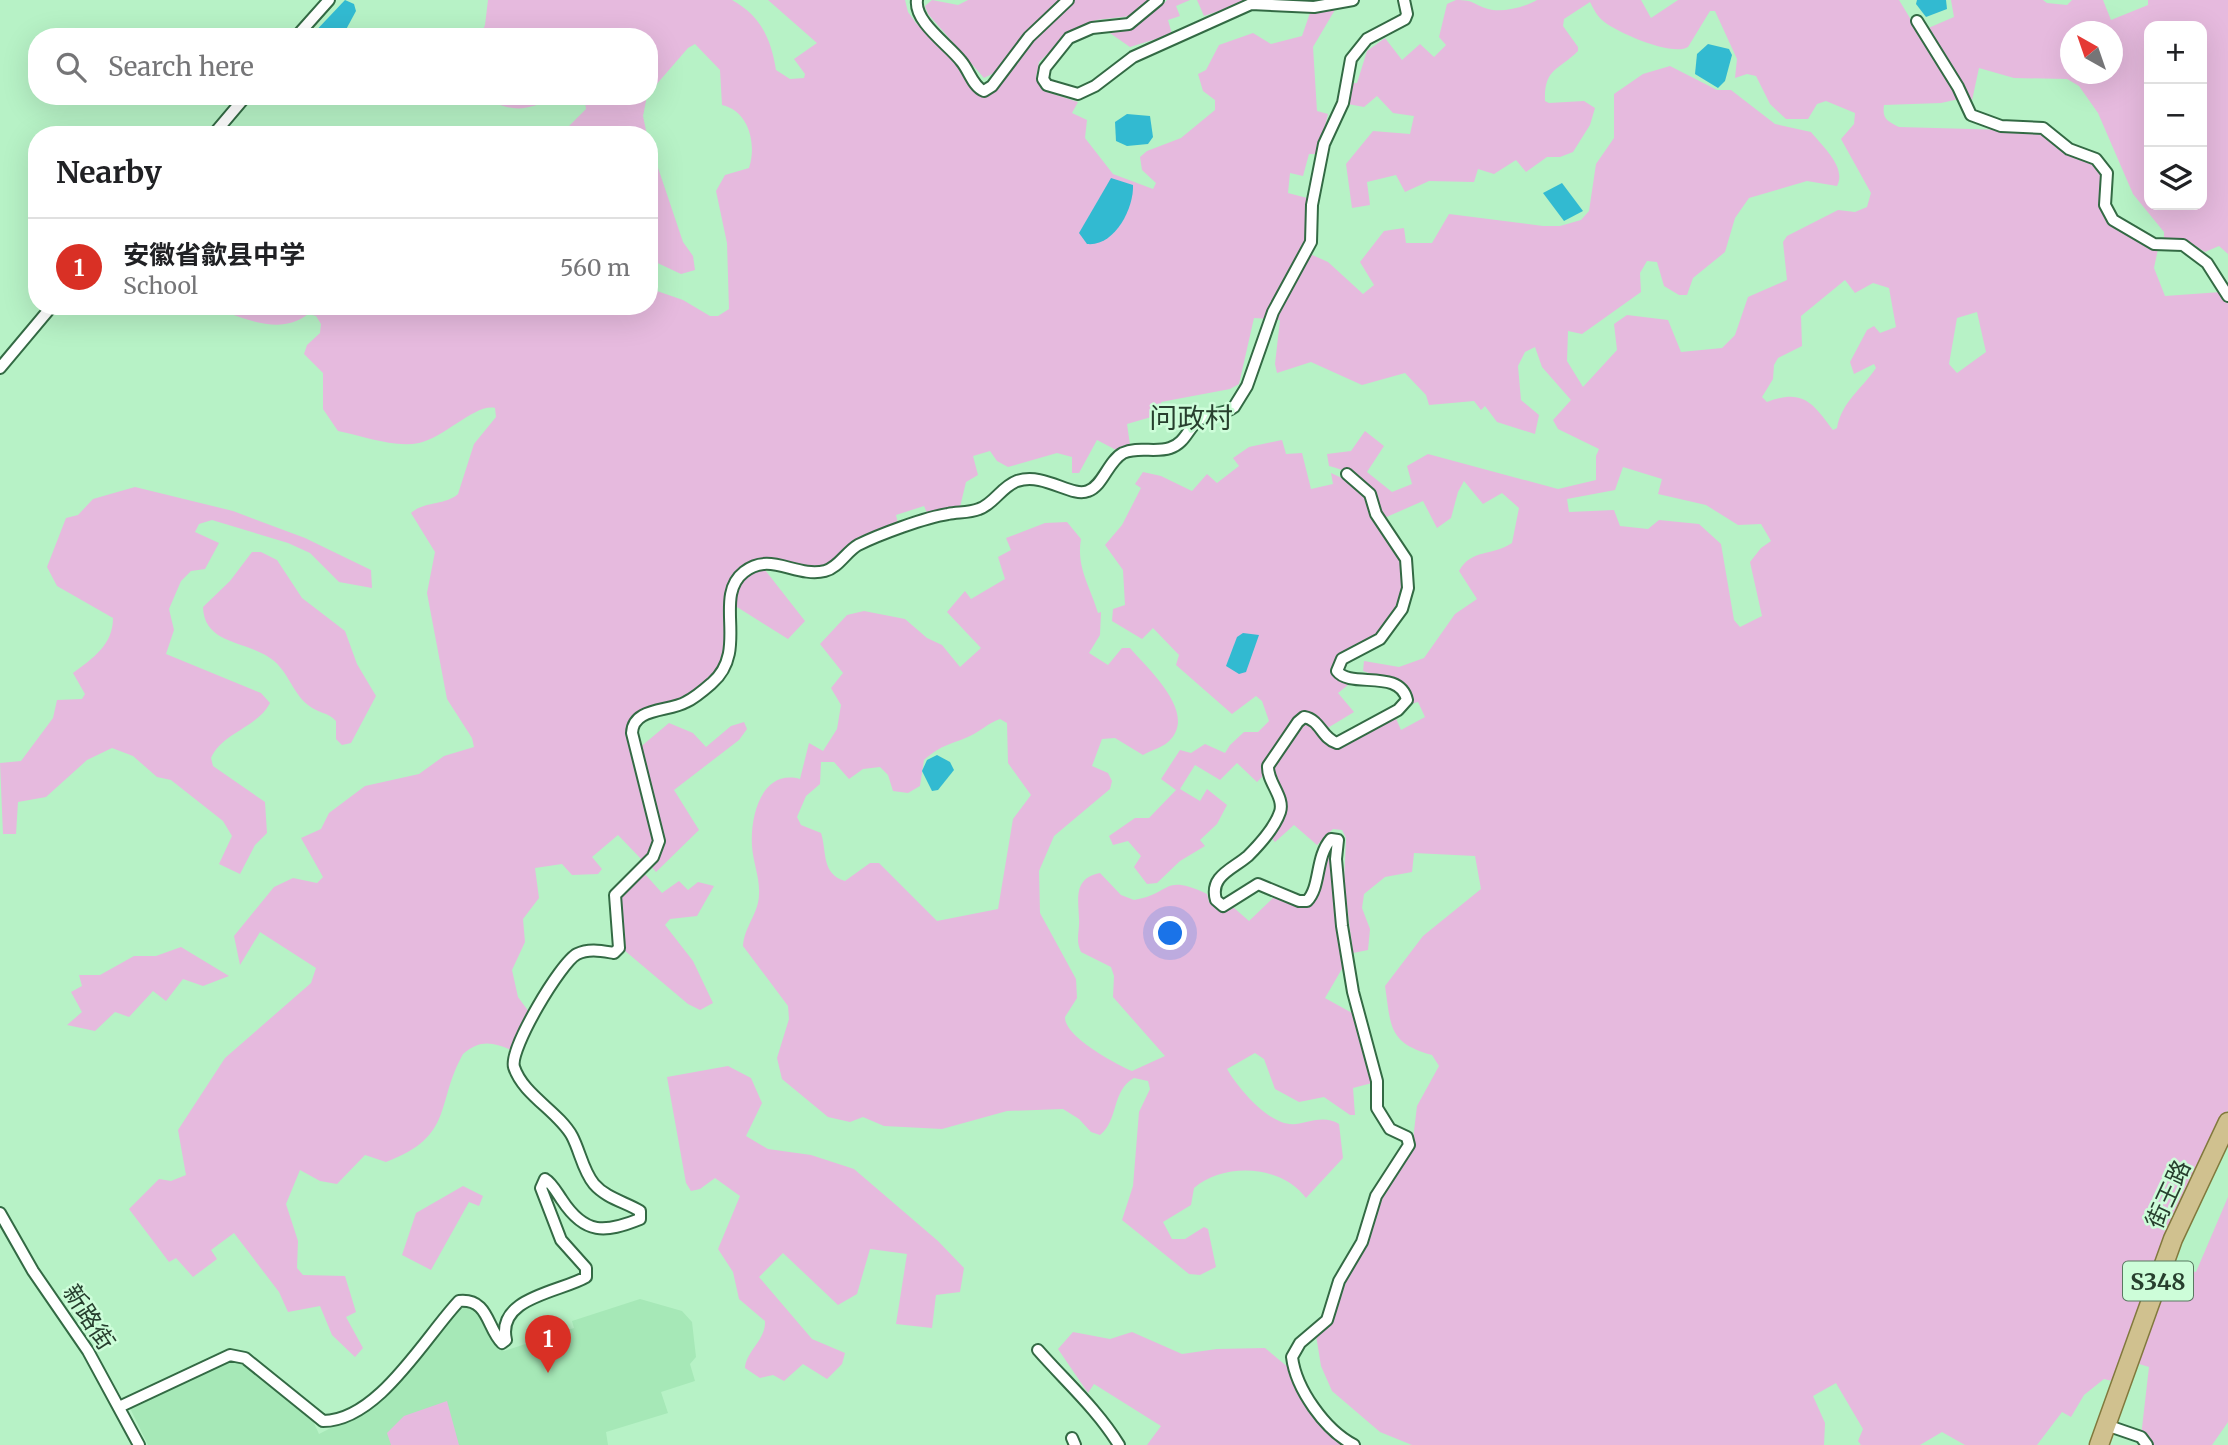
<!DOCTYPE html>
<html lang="en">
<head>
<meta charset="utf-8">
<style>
	:root { --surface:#fff; --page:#f6f6f6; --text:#202124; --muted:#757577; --line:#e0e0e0; --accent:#d93025 }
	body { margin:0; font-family:Merriweather,"Noto Sans SC",serif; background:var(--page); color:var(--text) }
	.controls { position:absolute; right:21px; top:21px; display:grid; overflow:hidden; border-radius:14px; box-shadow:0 7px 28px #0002 }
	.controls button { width:63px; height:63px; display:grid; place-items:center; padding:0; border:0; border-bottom:2px solid var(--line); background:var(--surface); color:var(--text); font:35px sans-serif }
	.compass { position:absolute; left:2060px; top:21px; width:63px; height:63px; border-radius:50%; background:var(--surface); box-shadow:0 7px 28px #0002; rotate:320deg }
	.you { position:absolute; left:1171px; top:934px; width:24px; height:24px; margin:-18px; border:5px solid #fff; border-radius:50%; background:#1a73e8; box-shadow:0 0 0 10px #1a73e833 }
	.badge { display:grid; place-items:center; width:46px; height:46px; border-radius:50%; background:var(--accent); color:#fff; font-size:23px; font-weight:700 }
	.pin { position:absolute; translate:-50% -58px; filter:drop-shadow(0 2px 4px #0008) }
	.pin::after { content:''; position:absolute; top:37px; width:24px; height:21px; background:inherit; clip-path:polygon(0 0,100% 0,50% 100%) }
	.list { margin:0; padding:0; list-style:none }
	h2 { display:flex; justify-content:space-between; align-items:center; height:91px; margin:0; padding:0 28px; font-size:30px }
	h2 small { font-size:23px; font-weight:400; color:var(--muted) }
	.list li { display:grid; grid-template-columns:46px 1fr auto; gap:21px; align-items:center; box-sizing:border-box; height:98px; padding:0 28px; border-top:2px solid var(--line) }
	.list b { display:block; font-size:26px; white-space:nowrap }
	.list p { margin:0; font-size:23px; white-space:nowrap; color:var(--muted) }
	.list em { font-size:23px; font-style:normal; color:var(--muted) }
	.icon { flex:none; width:38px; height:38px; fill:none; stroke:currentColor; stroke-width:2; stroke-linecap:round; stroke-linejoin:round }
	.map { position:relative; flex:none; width:2228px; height:1445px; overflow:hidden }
	.search { position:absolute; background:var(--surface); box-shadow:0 7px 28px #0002; left:28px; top:28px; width:630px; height:77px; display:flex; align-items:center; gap:18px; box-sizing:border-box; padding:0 24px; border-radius:28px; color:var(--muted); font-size:26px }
	.panel { position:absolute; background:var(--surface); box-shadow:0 7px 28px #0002; left:28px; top:126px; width:630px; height:189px; border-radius:28px }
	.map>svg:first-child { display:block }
	.built { fill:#a6e8b7 }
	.green { fill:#e6bade; fill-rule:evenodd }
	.water { fill:#32bad1 }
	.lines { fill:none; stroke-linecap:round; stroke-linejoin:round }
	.minor-casing { stroke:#336a44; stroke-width:14 }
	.primary-casing { stroke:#81793d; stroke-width:21 }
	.minor { stroke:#fff; stroke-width:10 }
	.primary { stroke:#d0c18f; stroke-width:18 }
	.labels { text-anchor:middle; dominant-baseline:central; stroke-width:5; stroke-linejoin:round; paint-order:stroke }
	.shield { fill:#cdfdd9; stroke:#597861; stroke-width:2 }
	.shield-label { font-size:23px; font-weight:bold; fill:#273f2e }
	.street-label { font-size:24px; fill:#273f2e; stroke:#cdfdd9 }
	.quarter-label { font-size:28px; fill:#273f2e; stroke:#cdfdd9 }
</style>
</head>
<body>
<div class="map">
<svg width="2228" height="1445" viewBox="0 0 2228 1445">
	<rect width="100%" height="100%" fill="#b7f2c6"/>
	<path class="built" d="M640,1299L682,1311L692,1322L696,1357L690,1364L695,1381L661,1392L668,1413L606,1432L608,1445H148L130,1408L237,1358L313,1421L319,1434L362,1412L462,1304H469L488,1319V1332L504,1351L574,1328L572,1321Z"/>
	<g class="green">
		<path d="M488,0H732C761,16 771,39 776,70L790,79L804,78L805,74L794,59L817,43L768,0H905L908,12L916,23L948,53L970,87L986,95L997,88L1036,35L1074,0H1150L1131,16L1096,20L1071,32L1039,62L1036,78L1044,91L1078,102L1072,113L1087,120L1085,138L1113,174L1153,189L1156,183L1142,170L1140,157L1147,151L1181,138L1215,110V100L1203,91L1198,74L1206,70L1219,45L1253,33L1271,44L1302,36L1311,10L1336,8L1313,47L1317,111L1328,114L1318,154H1309L1303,176L1290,173L1288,193L1307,198L1309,229L1303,251L1269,319L1254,318L1239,384L1230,389L1161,402L1165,413L1127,424L1130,445L1118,451L1097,440L1079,473H1072V457L1057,453L1008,467L997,461L990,451L973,456L978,475L966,482L960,507L928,515L924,506L896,515L899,528L864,539L837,568L773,567L765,570L805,621L788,639L737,607C730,619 737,627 734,639C722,687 674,702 634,719L655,848L643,861L618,835L592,857L602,869L598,874L572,875L562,864L535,868L539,898L523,919L525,942L512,970L518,997L529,1012L513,1051C494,1042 480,1039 463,1054C435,1104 455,1136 386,1162L365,1155L337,1184L320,1181L300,1170L286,1204L298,1241L297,1268L303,1275L345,1276L356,1312L346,1317L363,1348L355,1357L332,1335L320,1306L288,1312L279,1292L234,1233L211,1250L217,1259L193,1277L176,1258L169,1262L129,1209L159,1179L171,1181L186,1175L178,1130L225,1058L311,983L316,968L260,932L240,965L234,936L274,887L293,878L317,883L323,877L301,838L321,829L329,813L365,786L419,774L444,756L474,747L472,738L447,699L427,593L435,552L411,513C424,501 444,506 458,494L474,444L496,417L495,408C476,403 444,438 419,443C394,448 363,436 338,431L323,409V373L304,354L307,345L320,333L321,324L316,316L308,314C282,335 249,320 222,311L224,306H649V283L657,291L683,300L710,316H718L729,309L727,243L716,191L725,175L749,168C757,144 749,111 722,105L720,70L695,44L688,48L649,93V37H480L485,25Z"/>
		<path d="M932,0L958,5L968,0H1063L1033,26L996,72L984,78L928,14L925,6Z"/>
		<path d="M1167,0H1190L1176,6L1180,16L1168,20L1172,34L1130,47L1104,29C1129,26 1149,19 1167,0Z"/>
		<path d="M1197,0H1252L1204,16Z"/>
		<path d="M1456,0C1475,0 1472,4 1488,9C1502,13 1525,7 1537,0H1641L1651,18L1678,0H1899L1959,99L1941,103L1884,105C1882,119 1887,121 1899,127L2041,131L2092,162L2103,174L2101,205L2158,249L2154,268L2165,296L2221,292L2228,304V1110C2176,1195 2148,1289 2116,1382L2104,1379L2084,1395L2071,1417L2062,1412L2037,1445H1965L1942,1432L1920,1445H1861L1858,1441L1863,1429L1836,1383L1813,1396L1825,1423L1824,1445H1412L1380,1432L1332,1391L1321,1366L1316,1335L1361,1254L1373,1210L1412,1148L1417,1106L1439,1066L1432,1055C1388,1043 1391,1026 1385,986L1423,936L1481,889L1475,856L1414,853L1412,872L1385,877L1364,894L1362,908L1370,929L1368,950L1353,953L1344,882L1346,838L1342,830L1333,829L1317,845L1294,825L1275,842L1270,836L1286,802L1273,771L1274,764L1304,722C1318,724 1319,742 1333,745L1395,716L1401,730L1425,717L1418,702L1411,704V698L1387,679L1363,671L1364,661L1399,667L1424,658L1455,614L1477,599L1459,571C1472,548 1491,557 1512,543L1519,508L1502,493L1483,504L1464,481L1458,492L1451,518L1437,528L1423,501L1382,519C1371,487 1364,475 1329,466L1327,454L1351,451L1365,431L1384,446L1367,472L1392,492L1412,484L1407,466L1428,454L1558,489L1596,480V456L1599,449L1558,429L1553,420L1571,400L1542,367L1535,347L1525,352L1518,366L1521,400L1539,415L1535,434L1497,422L1485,406L1481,410L1474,401L1429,405L1426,395L1405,373L1362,385L1311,362L1277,373L1275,364L1280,320L1273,319L1308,253L1328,262L1363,294L1374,285L1360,262L1384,231L1404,228L1406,243H1432L1449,214L1543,226H1560L1581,220L1589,211L1596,164L1614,138V94L1643,74L1670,66L1717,90H1731L1775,124L1811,132C1822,146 1847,167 1837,186L1807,181L1749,198L1735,218L1725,252L1693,278L1687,295H1679L1664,286L1657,262L1647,261L1640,273L1641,292L1582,334L1568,331L1567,361L1583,387L1617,350L1614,324L1627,315L1668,320L1681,352L1722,348L1735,335L1748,297L1787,280L1783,242L1787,236L1838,210L1855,212L1867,207L1871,193L1841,139L1854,124L1855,113L1826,101L1817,104L1808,119H1786L1770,104L1756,76L1747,74L1735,78L1737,59L1715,11H1710L1688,47C1673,57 1615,32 1602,20C1597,16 1593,8 1590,2L1564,19L1563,26L1578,47V51C1558,71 1544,68 1545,101L1549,103L1584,101L1595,108L1590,125L1573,152L1560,157H1547L1526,172L1516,160L1494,174L1478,169L1474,182L1429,181L1405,192L1396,175L1367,182L1370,205L1352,208L1346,164L1373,131L1410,134L1414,116L1393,113L1377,96L1364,107L1348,104L1352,83H1357L1367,51L1385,38L1402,60L1420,44L1434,57L1446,45L1439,37L1447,4ZM1845,280L1855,293L1873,283L1889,288L1896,327L1880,333L1874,326L1867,330L1850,362L1854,374L1874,364L1876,368C1862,389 1842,401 1837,428L1833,430C1813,404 1804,388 1767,402L1762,397L1773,379L1774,365L1778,358L1802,346L1801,316ZM1977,312L1986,352L1957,373L1949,364L1957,318ZM1623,467L1662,479L1658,494L1706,505L1738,525L1761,524L1771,541L1761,548L1750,562L1762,616L1740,627L1734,620L1721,544L1699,524L1659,520L1648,529L1620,526L1614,510L1569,512L1567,499L1615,490Z"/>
		<path d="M1951,0H2043L2047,3L2067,5L2072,0H2103L2111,20L2148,5V0H2228V254L2219,246L2205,252L2196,246L2164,238V232L2133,194L2098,113L2079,86L2067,79L2014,78L1979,68L1971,105L1926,29L1954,17ZM2149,26H2202V205H2149ZM2070,32H2112V74H2070Z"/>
		<path d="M483,96H555C528,112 509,113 483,96Z"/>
		<path d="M584,96H647L643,116L647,135H560L586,109Z"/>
		<path d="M649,141L683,242L693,256L695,270L681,274L649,259Z"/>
		<path d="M1282,440L1286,454L1302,453L1311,489L1333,484L1331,473L1359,486L1404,562L1401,599L1382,629L1373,640L1341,654L1334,660L1335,676L1348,685L1338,693L1354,712L1326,729L1314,713H1303L1296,718L1264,761L1262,777L1257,782L1237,763L1220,780L1195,765L1180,789L1200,801L1207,789L1227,805L1217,824L1200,840L1205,846L1180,861L1157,883L1147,884L1134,867L1141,856L1128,841L1113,845L1109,836L1135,818H1149L1176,790L1161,779L1180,750L1191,753L1205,744L1225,753L1230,745L1244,732H1258L1269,721L1262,701L1256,696L1232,714L1176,665L1179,655L1153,628L1142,639L1112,621L1113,609L1125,605L1123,570L1105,545L1122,525L1141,488L1135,484L1143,472L1161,476L1192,491L1207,474L1217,483L1239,466L1233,458L1249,447Z"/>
		<path d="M135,487L233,511L305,538L371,570L372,588L339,582L310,553L288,543L212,520L199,524L195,532L219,543L205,569L191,571L181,581L169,609L174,630L166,654L261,693L270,703C257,728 223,732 211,758L213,766L265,802L267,833L255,845L240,874L219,864L232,836L223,821L171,780L157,777L133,756L112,748L87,760L46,797L18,802L16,834H3L0,763L21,761L53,718L57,700L82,699L85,694L73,673C93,658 113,645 113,618L57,586L47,567L66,518L78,515L93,499Z"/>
		<path d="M1067,522L1081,539C1076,567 1090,586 1098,613L1101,612L1100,635L1089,653L1108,665L1122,648H1130C1147,668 1196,711 1171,739C1165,747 1151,750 1143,755L1115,738L1102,739L1092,766L1108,773L1112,781L1110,789L1054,836L1039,871L1040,913L1076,979L1077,998L1065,1017C1064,1036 1115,1064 1132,1071L1165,1056L1113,997L1114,976L1111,967L1081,952C1075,939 1080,931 1079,918C1078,897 1074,878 1100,873L1121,895L1134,900C1173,894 1161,873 1207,894L1209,902L1217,910L1233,907L1249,921L1275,896L1309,903L1330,847L1334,845L1338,934L1343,967L1325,998L1352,1013L1372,1073V1083L1353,1088L1355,1115H1350L1324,1097L1299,1102L1275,1089L1264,1059L1255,1053L1227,1069C1238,1088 1271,1128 1296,1124C1311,1122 1324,1115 1339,1124L1343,1158L1306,1198C1281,1165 1225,1162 1194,1188L1191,1205L1163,1222L1172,1239H1185L1204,1227L1208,1229L1216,1267L1200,1275L1189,1274L1122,1220L1133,1186L1139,1112L1150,1089L1148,1081L1134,1078C1111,1091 1119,1120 1100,1135L1091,1132L1079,1119L1063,1109L1007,1111L942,1129L884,1126L863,1117L850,1122L828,1117L782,1079L777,1058L789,1019L788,1006L743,946C744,927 759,913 759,894C760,878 753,862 752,846C750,815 762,769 800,779L809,743L823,751L837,729L841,705L831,688L843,673L820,644L847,615L864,611L905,619L927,638L942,645L960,667L981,648L947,612L965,591L971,599L1005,579L998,557L1011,550L1006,538L1045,523ZM1000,719L1007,723L1008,763L1031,795L1013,819L998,909L937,921L879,863H870L845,881C821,874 827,851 821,833L801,825L797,817L806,796L820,784L821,762H834L849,779L863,769L880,767L888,775L893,791L908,793L920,786L924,760C944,743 948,746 970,736C981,731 988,723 1000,719Z"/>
		<path d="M252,552H261L277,560L302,598L345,631L357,664L376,696L351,743L342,745L336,739V721C328,712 317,713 308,705C291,692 288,668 267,656C243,641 204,643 203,607L230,581Z"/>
		<path d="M744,722L747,729L739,740L674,790L699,830L656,872L650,865L662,848V835L638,749L669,723L693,733L706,747L731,726Z"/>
		<path d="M644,873L662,893L679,881L688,890L698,882L714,886L697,916L670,919L665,925L693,961L713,1003L700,1010L688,1004L624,950L621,897Z"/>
		<path d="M181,947L229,976L203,986L183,979L166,1001L153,991L129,1017L115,1012L95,1031L67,1025L82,1012L71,992L82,986L79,975H100L134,956H156Z"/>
		<path d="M728,1066L751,1078L762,1103L746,1136L768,1149L811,1155L854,1169L938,1241L964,1268L960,1292L936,1295L932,1328L896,1324L907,1254L870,1249L857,1294L838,1305L783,1253L759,1277L812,1339L845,1353L842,1364L827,1379L803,1364L784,1381L773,1375L760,1378L745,1368C746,1351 766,1340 765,1321L739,1299L733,1272L718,1249L740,1196L715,1178L700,1189L691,1191L686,1183L667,1077Z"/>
		<path d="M463,1186L483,1196L479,1206L469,1202L431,1270L402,1255L416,1213Z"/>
		<path d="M2228,1197V1422L2212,1445H2140L2149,1367L2136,1363L2170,1266L2196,1272Z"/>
		<path d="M1073,1332L1110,1339L1132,1332L1182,1354L1217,1349L1265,1348L1295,1373L1309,1409L1344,1445H1147L1161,1426L1094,1384L1088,1393L1058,1349Z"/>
		<path d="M447,1401L459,1445H391L387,1433L404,1416Z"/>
	</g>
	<g class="water">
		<path d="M345,0L354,4L356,11L342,37H310Z"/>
		<path d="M1917,0H1946L1947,9L1926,17L1916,4Z"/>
		<path d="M1708,44L1729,49L1732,55L1725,81L1718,88L1695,74L1697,54Z"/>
		<path d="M1127,114L1150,116L1153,137L1148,144L1127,146L1116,141L1115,122Z"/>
		<path d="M1111,178L1133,185C1134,209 1114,247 1087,244L1079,233Z"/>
		<path d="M1562,183L1583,211L1564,221L1543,193Z"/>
		<path d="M1243,633L1259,635L1246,672L1239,674L1226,666L1237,637Z"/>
		<path d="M937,755L950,762L954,770L938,790L932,791L922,771L927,760Z"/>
	</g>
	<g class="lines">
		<g class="minor-casing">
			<g id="minor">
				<path d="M917,0C914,22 949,45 961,61C969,70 973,87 984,91L992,86L1029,37L1068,0"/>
				<path d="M1158,0L1129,24L1092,28L1069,38L1045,68L1043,79L1047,85L1078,94L1095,86L1133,57L1251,4L1314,7L1353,0"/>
				<path d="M1917,21L1958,87L1971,115L2001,126L2043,128L2069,149L2096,159L2107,173L2105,205L2113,220L2154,244L2183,245L2207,263L2228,296"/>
				<path d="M296,37L329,0"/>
				<path d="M213,135L246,96"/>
				<path d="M0,368L52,306"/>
				<path d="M1347,474L1370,494L1376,514L1406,559L1408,588L1402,609L1380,639L1342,659L1337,671C1350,689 1400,668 1407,700L1398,710L1337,743C1321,738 1321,720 1304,717L1298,722L1268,766C1267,782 1285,797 1280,812C1275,827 1259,845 1248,856C1233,869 1209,876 1216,900L1223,906L1258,884L1299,901H1307C1321,887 1315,857 1331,839L1338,840L1336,859L1342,926L1353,992L1377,1081V1108L1390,1129L1407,1137L1409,1145L1376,1196L1362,1242L1339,1281L1327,1320L1300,1343L1292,1357C1296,1389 1325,1430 1354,1445"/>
				<path d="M0,1213L33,1271L88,1351L139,1445"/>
				<path d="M1038,1350C1066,1382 1097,1409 1119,1445"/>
				<path d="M119,1407L230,1355L245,1358L323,1421C378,1421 425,1337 459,1301C489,1298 487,1329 502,1343L506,1340C496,1297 561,1292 586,1277V1268L561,1240L541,1188L545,1179C552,1183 557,1193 562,1200C585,1235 605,1233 640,1219V1211C625,1202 606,1198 594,1184C583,1171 580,1151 572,1136C558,1111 523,1095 514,1067C509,1049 561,962 577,954C589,948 602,951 614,953L619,948L615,895L653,857L659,841L632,733C633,707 669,712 686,702C695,698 704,690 712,683C750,650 712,597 744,572C770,551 796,578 825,571C838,568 846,552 858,545C878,535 926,517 948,514C958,512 969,513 979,509C994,504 1001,487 1017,481C1045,472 1071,498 1088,491C1103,486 1108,461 1123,453C1138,446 1155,453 1170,448C1186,443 1188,427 1200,419C1211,413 1224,415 1234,407L1247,386L1273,312L1311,242L1312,205L1324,144L1343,103L1351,59L1367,39L1405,19L1407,14L1404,0"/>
				<path d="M2109,1426L2141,1437L2147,1445"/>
				<path d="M1072,1438L1075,1445"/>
			</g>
		</g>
		<g class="primary-casing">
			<path id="primary" d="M2099,1445L2173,1239L2228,1122"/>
		</g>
		<use href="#minor" class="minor"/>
		<use href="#primary" class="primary"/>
	</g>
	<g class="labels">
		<rect class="shield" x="2123" y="1261.5" width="70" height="39" rx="5"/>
		<g class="shield-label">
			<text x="2158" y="1281">S348</text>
		</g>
		<g class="street-label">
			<text transform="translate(2168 1194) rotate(-65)">街王路</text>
			<text transform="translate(89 1317) rotate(57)">新路街</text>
		</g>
		<g class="quarter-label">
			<text x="1191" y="418">问政村</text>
		</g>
	</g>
</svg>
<div class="controls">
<button>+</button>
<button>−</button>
<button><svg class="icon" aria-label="layers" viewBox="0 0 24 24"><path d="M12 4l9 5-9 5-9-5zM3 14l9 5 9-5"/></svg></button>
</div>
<svg class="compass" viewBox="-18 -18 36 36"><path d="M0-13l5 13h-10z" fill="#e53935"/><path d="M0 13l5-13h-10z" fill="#757577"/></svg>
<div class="you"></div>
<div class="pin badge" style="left:548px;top:1373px">1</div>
<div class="search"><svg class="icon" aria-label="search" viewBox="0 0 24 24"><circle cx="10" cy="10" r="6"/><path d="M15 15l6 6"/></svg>Search here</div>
<section class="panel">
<h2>Nearby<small></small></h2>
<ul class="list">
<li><span class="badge">1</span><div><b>安徽省歙县中学</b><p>School</p></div><em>560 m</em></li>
</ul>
</section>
</div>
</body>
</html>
